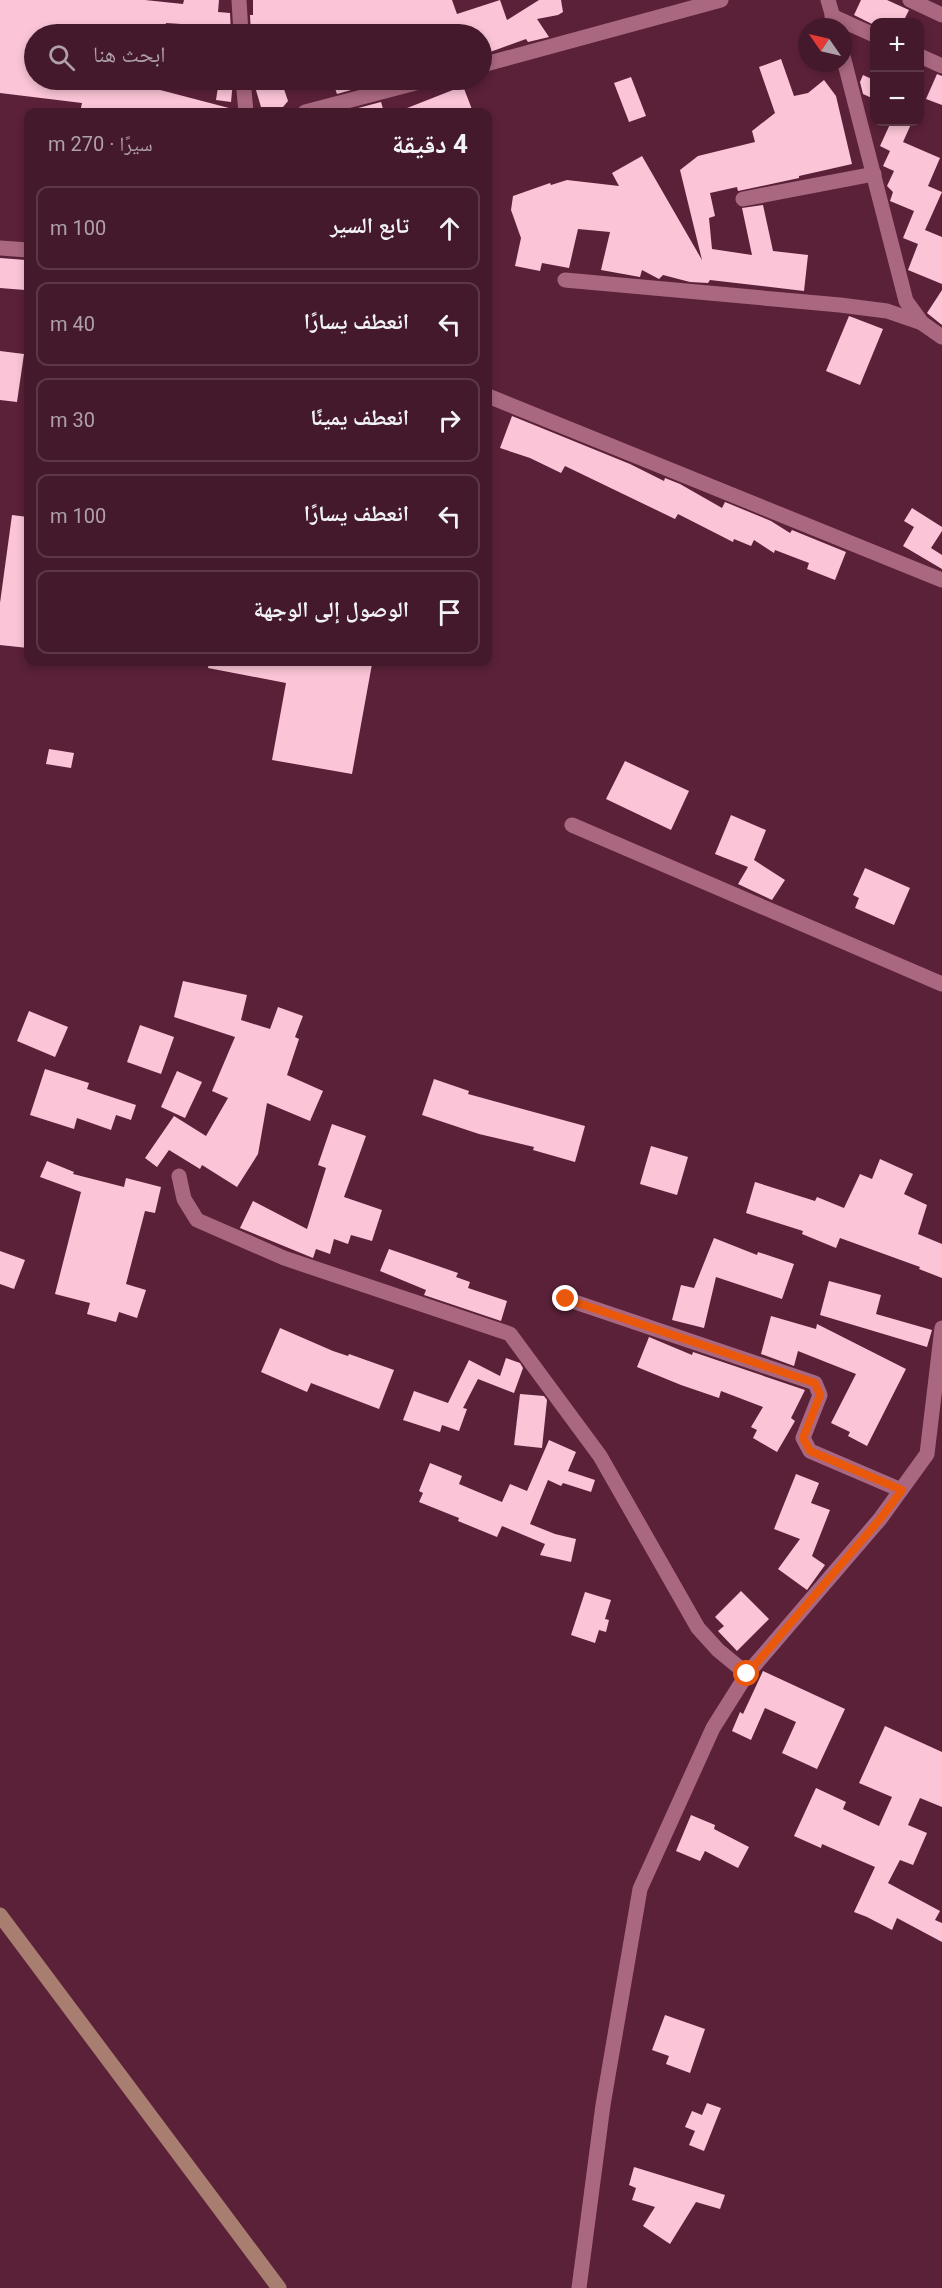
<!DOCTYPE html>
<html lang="ar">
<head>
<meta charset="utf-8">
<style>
	:root { --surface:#44192b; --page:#4e2637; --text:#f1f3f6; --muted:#afa0a9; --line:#5c3847 }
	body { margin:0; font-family:Roboto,"Noto Naskh Arabic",sans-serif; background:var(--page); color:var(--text); direction:rtl }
	.controls { position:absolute; right:18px; top:18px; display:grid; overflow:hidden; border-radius:12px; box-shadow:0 3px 9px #0003 }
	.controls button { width:54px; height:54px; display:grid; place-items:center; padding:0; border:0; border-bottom:2px solid var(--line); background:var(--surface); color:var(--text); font:30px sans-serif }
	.compass { position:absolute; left:798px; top:18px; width:54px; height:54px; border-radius:50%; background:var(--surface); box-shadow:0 3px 9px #0003; rotate:304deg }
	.stop { position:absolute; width:18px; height:18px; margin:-14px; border:4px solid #ea580c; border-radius:50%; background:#fff }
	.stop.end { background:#ea580c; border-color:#fff; box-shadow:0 2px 6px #0008 }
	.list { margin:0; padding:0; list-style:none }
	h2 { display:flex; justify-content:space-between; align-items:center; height:78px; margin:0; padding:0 24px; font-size:26px }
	h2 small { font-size:20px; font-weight:400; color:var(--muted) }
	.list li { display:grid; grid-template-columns:39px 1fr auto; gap:18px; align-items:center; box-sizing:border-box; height:84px; margin:0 12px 12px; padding:0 12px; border:2px solid var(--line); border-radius:12px }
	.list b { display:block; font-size:22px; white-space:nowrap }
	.list em { font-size:20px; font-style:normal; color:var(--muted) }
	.icon { flex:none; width:33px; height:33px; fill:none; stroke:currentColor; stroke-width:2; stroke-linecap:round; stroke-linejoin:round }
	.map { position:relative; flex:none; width:942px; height:2288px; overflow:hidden; direction:ltr }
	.search { position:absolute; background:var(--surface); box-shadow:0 3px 9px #0003; left:24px; top:24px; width:468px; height:66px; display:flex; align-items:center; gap:15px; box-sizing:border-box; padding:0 21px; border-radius:33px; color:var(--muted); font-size:22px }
	.panel { position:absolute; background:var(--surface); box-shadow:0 3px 9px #0003; left:24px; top:108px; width:468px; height:558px; border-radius:12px; direction:rtl }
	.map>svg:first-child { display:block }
	.building { fill:#fbc5d7 }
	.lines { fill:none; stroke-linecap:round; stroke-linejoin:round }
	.street { stroke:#aa6880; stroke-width:15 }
	.secondary { stroke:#a87e71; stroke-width:15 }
	.route { stroke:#ea580c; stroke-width:8 }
</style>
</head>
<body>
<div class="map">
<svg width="942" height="2288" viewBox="0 0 942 2288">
	<rect width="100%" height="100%" fill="#5b2139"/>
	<g class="building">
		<path d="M0,0H145L183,4L184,0H219L218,12L230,13L231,34H210L211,26L166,23L164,34H34V80H145V86L229,108L228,112H80L82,103L0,93Z"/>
		<path d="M253,0H452L457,14L500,0L507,20L539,0H561L563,12L558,15L537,19L549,37L528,42L526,39L482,55V34H435L433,29L417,34H394L391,27L369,34H251L250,15H253Z"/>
		<path d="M861,0H887L909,10L903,22H874V25L854,15Z"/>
		<path d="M781,59L794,96L808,93L824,80L836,96L852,164L799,176V178L738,191L737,187L710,193L715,216L709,218L712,249L752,255L742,208L763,205L773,251L808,255L804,291L710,280L708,283L690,282L663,275L659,279L642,270L640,277L601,270L610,232L578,229L569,268L542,263L540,271L515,266L521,238L511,210L513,196L550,183L551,185L567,180L619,186L612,173L642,156L702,260L680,170L698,156L755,142L752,131L775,113L759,67Z"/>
		<path d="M937,74L942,76V105L926,99Z"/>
		<path d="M863,75L874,80V99L863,94L860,82Z"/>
		<path d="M631,77L646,116L629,122L614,83Z"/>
		<path d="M219,80L233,81L231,102L216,100Z"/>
		<path d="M253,80H281L288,101L283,107H261Z"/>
		<path d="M332,80H375L376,83L337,94Z"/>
		<path d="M463,86L473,112H397Z"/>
		<path d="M381,102L384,112H343Z"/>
		<path d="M891,122H912L903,142L940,158L928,186L942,192L925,230L942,237V284L908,270L918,244L903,238L914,211L890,201L893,192L887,186L894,171L883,166L890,151L880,146Z"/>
		<path d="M0,258L26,260L25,290L0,288Z"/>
		<path d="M942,290V325L927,313Z"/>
		<path d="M849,316L883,329L860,385L826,371Z"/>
		<path d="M0,351L24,354L17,402L0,400Z"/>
		<path d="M512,416L630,464L664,481L665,478L680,484L722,508L725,502L771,521L790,533L792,530L846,552L835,580L807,569L809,563L775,550L774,553L754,540L751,546L734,539L733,542L678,514L675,519L565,466L561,473L530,458L500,448Z"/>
		<path d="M912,508L942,527V531L931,548L942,555V569L903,546L914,527L904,521Z"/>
		<path d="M12,515L28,517V648L0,645V603Z"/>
		<path d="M209,662H360L372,664L352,774L272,760L286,683L208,668Z"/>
		<path d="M49,749L74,753L71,768L46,764Z"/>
		<path d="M625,761L689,791L671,830L606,799Z"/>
		<path d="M731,815L766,830L754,860L785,880L772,900L738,884L748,867L715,854Z"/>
		<path d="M865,868L910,888L894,925L855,908L859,898L853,895Z"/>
		<path d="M183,981L247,995L241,1020L270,1029L278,1007L303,1016L295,1037L299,1039L287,1075L323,1091L310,1121L267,1103L258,1154L237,1187L202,1165L200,1169L169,1150L157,1167L145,1158L174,1116L206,1136L228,1098L212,1091L235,1037L174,1017Z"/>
		<path d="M29,1011L68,1027L55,1057L17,1041Z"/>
		<path d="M140,1025L174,1037L161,1074L127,1062Z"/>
		<path d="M45,1069L89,1083L87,1089L136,1105L131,1120L116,1115L111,1130L77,1118L74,1129L30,1115Z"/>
		<path d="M177,1071L202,1082L185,1118L161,1107Z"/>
		<path d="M434,1079L469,1091L468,1094L585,1126L575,1162L533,1150L534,1147L479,1134L422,1115Z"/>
		<path d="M332,1124L366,1136L344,1197L382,1210L372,1241L351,1235L348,1244L334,1239L330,1254L316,1249L313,1258L240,1228L253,1201L307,1229L326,1168L318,1165Z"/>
		<path d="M651,1146L688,1157L677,1195L640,1184Z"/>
		<path d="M880,1159L913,1174L904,1194L927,1205L918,1234L942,1244V1278L919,1269L920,1267L840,1238L836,1248L802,1234L803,1231L746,1213L755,1182L815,1201L817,1197L844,1208L860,1174L872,1179Z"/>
		<path d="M47,1161L74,1172L73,1174L124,1187L126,1178L161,1187L155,1213L145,1211L126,1284L146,1290L137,1318L119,1312L116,1322L87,1314L90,1303L55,1294L81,1192L40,1177Z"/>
		<path d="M714,1238L757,1255L758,1252L794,1264L782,1299L716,1277L704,1328L672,1320L681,1285L694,1288Z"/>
		<path d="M389,1249L458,1273L456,1277L470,1282L468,1288L507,1301L501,1321L424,1295L426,1290L380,1271Z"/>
		<path d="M0,1251L25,1260L14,1289L0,1284Z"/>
		<path d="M829,1281L881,1295L876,1314L932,1330L927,1347L820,1315Z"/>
		<path d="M771,1316L816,1329L817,1324L906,1369L867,1446L848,1436L850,1432L831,1423L856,1374L798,1351L794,1366L761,1354Z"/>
		<path d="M280,1328L333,1351L348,1356L349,1354L394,1370L379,1409L311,1383L307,1392L261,1372Z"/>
		<path d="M649,1337L692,1355L693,1352L805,1390L791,1418L795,1421L777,1452L753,1438L757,1430L751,1427L763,1407L721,1391L719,1398L681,1385L637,1367Z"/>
		<path d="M506,1358L520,1363L523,1368L514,1393L478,1379L463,1408L467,1409L459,1431L442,1425L440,1432L403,1420L414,1391L448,1403L469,1360L500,1376Z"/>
		<path d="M520,1394L544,1396L547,1400L542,1448L514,1445Z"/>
		<path d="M549,1440L576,1452L568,1471L595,1480L591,1492L563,1483L561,1486L548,1480L530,1524L555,1534L576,1539L571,1562L540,1555L545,1544L502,1526L497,1537L458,1521L459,1518L419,1502L423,1493L419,1491L430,1463L462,1476L459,1484L502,1502L510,1484L527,1491Z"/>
		<path d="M796,1474L819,1483L811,1503L830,1510L812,1556L825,1565L807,1590L778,1569L800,1539L774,1529Z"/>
		<path d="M741,1591L769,1619L737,1651L718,1631L724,1626L715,1617Z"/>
		<path d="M585,1592L611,1600L605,1619L609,1620L606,1632L599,1630L595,1643L571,1635Z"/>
		<path d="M763,1671L845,1709L817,1769L782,1753L796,1722L765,1708L751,1740L732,1731L740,1712L743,1714Z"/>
		<path d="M885,1726L942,1752V1807L920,1798L908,1825L927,1833L913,1865L900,1860L888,1883L940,1911L935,1920L942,1923V1942L897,1918L892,1930L867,1917L854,1912L875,1867L822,1844L821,1848L794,1836L816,1788L846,1802L843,1809L879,1826L892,1797L859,1783Z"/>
		<path d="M691,1815L715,1825L714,1829L749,1847L738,1868L705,1851L700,1861L676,1851Z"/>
		<path d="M665,2015L705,2029L690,2073L666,2064L669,2056L652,2050Z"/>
		<path d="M707,2103L721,2108L704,2151L689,2145L695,2131L685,2127L692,2111L702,2115Z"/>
		<path d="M634,2167L725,2195L720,2209L696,2202L670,2244L643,2226L655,2207L632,2200L636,2188L629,2185Z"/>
	</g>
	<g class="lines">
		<g class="street">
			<path d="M239,0L241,34"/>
			<path d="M828,0L835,24"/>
			<path d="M910,0L942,15"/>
			<path d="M832,16L874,35"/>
			<path d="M843,56L906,301L922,323L942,337"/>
			<path d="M920,56L942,66"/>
			<path d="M482,65L721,0"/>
			<path d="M243,80L246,112"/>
			<path d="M305,112L427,80"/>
			<path d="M743,199L874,174"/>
			<path d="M0,248L28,250"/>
			<path d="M565,280L840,305L887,311L922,323"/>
			<path d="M488,396L942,580"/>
			<path d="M572,825L942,984"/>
			<path d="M179,1176L184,1199L197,1220L284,1258L510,1334L600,1456L698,1628L718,1650L747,1674"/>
			<path d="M566,1299L815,1383L820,1395L803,1438L810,1451L901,1490"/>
			<path d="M579,2288L603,2105L640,1889L713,1728L747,1674L880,1519L927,1454L942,1328"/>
		</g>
		<path class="secondary" d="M0,1915L279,2288"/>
	</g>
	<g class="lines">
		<path class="route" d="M566,1299L815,1383L820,1395L803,1438L810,1451L902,1490L880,1519L747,1674"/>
	</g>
</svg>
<div class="controls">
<button>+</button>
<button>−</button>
</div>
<svg class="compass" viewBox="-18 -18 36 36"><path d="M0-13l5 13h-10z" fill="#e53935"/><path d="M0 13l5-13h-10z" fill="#afa0a9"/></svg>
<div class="stop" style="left:747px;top:1674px"></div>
<div class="stop end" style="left:566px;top:1299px"></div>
<div class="search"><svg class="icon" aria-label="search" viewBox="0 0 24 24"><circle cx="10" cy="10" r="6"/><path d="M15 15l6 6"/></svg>ابحث هنا</div>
<section class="panel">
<h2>4 دقيقة<small>سيرًا · 270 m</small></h2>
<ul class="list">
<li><svg class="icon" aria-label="ahead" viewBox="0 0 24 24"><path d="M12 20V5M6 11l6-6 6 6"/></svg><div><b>تابع السير</b></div><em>100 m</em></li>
<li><svg class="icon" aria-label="left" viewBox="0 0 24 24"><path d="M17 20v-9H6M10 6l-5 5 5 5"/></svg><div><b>انعطف يسارًا</b></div><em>40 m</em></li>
<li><svg class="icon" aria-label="right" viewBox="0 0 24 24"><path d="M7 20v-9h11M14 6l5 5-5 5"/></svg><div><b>انعطف يمينًا</b></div><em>30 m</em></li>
<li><svg class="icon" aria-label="left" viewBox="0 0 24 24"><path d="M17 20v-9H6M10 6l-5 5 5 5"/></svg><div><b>انعطف يسارًا</b></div><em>100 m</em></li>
<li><svg class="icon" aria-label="arrive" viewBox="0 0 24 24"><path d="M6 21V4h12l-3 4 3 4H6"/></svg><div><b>الوصول إلى الوجهة</b></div></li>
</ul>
</section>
</div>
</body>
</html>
